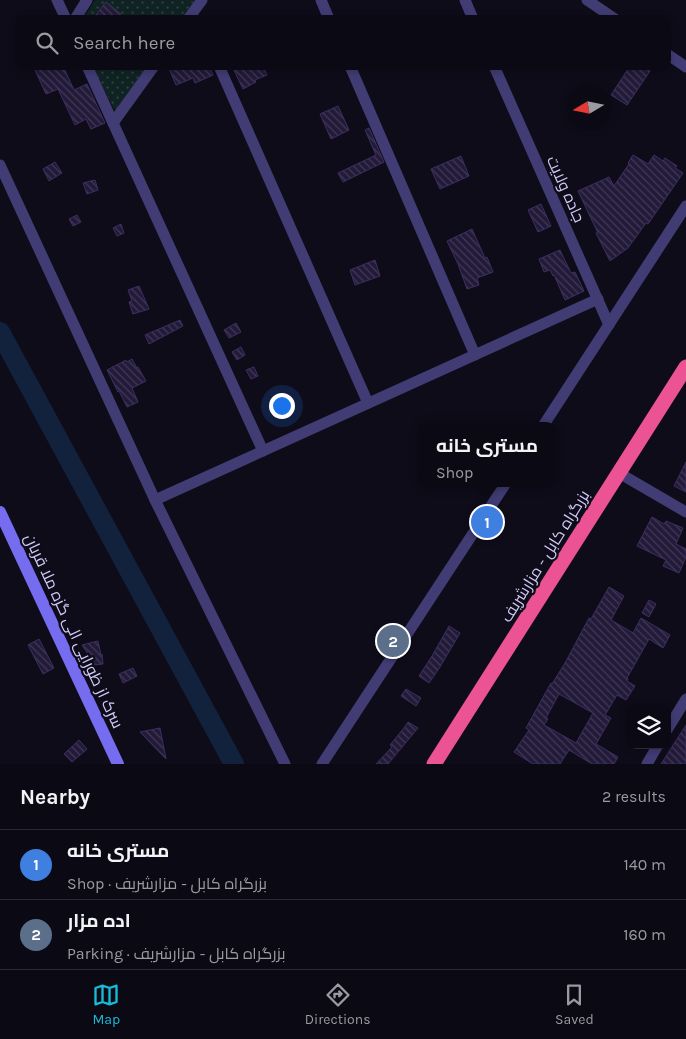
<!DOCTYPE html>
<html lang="en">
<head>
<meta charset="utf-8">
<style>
	:root { --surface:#0b0914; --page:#191722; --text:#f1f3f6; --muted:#9a9aa0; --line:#2b2a34; --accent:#17bcd8 }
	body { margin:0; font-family:Karla,Cairo,sans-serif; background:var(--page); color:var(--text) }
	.controls { position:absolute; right:15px; bottom:15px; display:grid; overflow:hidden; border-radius:10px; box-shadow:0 2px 8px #0003 }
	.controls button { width:45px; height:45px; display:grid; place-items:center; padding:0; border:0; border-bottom:1px solid var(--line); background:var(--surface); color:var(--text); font:25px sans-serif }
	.compass { position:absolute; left:566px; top:85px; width:45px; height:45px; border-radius:50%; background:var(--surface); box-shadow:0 2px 8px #0003; rotate:260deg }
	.you { position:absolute; left:281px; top:405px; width:18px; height:18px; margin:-12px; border:4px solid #fff; border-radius:50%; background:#1a73e8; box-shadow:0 0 0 8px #1a73e833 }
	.badge { display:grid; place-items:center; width:32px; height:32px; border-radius:50%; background:var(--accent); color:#fff; font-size:16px; font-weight:700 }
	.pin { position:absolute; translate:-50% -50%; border:2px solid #fff; box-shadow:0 1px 5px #0006 }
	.popup { position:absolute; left:418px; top:422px; width:138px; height:65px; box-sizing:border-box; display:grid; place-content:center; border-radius:10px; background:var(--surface); filter:drop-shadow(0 1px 4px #0005); font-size:16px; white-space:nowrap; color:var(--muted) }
	.popup b { font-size:19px; color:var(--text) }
	.popup::after { content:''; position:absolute; left:50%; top:100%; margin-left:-10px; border:10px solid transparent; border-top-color:var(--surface) }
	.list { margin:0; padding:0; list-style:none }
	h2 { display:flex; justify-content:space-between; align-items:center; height:65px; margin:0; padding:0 20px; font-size:21px }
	h2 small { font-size:16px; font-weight:400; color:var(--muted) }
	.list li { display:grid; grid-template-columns:32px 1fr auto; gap:15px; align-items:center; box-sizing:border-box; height:70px; padding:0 20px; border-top:1px solid var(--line) }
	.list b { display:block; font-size:19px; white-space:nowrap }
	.list p { margin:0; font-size:16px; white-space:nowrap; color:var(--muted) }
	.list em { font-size:16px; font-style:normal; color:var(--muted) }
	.icon { flex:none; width:28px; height:28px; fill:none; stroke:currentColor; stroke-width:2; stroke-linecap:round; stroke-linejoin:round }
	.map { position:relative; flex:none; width:686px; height:764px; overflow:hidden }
	.search { position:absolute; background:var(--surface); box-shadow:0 2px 8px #0003; left:15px; right:15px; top:15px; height:55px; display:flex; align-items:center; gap:12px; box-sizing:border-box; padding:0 18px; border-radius:10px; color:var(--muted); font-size:19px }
	.sheet { height:205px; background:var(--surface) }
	nav { display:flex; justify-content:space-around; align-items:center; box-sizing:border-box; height:70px; border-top:1px solid var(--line); background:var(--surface); font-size:14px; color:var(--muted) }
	nav a { display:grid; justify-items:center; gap:2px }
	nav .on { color:var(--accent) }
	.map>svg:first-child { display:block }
	.park { fill:url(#park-dots) }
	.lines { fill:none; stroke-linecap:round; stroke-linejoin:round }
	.river { stroke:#12223d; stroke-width:20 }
	.building { fill:url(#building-back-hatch); stroke:#3b2f62; fill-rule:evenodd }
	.street { stroke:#413c74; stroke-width:11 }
	.secondary { stroke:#756cef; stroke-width:12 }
	.highway { stroke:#ec5395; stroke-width:15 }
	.labels { text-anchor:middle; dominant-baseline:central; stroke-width:4.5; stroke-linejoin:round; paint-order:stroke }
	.street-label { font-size:16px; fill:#d2cbf9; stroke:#0f0c1a }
</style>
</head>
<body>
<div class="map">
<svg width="686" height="764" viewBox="0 0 686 764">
	<defs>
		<pattern id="park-dots" width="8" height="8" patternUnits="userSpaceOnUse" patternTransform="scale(1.25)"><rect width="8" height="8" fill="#102323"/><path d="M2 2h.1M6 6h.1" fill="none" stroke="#324244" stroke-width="1.8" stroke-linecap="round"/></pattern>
		<pattern id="building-back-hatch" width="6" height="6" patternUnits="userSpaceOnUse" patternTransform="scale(1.25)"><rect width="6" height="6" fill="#221a38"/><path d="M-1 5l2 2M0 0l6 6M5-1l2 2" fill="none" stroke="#413a56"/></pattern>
	</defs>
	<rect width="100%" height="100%" fill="#0f0c1a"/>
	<g class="park">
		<path d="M95,0H195L181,19H83Z"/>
		<path d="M92,66H147L115,111Z"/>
	</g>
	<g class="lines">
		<path class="river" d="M0,332L234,764"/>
	</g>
	<g class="building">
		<path d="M106,2L121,14L114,19H93Z"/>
		<path d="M43,66H63L74,90L87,84L105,123L91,129L86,119L75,125L58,89L46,94L35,70Z"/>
		<path d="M168,66H209L213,75L195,83L193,78L176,85Z"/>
		<path d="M232,66H263L267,75L255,80L256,82L243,89Z"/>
		<path d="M630,66H643L650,71L627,105L611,95Z"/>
		<path d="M338,106L349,130L331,139L320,114Z"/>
		<path d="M369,128L384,162L343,182L338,173L376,155L365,130Z"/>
		<path d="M633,155L648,164L654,155L663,161L665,158L677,166L675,168L683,173L648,224L646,223L628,248L610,261L596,233H598L578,191L609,177L614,186L629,164L628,163Z"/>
		<path d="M461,156L469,176L440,189L431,169Z"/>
		<path d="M55,162L62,173L49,181L43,169Z"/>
		<path d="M95,180L98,190L87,194L83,183Z"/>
		<path d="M541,204L551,226L538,232L528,210Z"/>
		<path d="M77,215L81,222L73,226L69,219Z"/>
		<path d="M121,224L124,233L117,236L113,228Z"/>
		<path d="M472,229L485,258L487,257L493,272L477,278L479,285L467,289L458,264L447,241Z"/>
		<path d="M560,250L571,273L575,272L584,291L565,300L554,275L553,276L550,270L544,272L539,259Z"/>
		<path d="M375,260L380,276L355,285L350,270Z"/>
		<path d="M139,286L149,309L133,314L129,302L132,301L128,290Z"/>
		<path d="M180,320L183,326L149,344L145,335Z"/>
		<path d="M236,323L241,332L229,338L224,330Z"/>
		<path d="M241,347L245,355L237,360L232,352Z"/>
		<path d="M132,359L137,368L138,367L146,381L132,388L138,402L127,407L119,391L118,392L107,370L126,360L127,362Z"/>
		<path d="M254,367L258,376L251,379L246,370Z"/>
		<path d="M686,462V492L674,486Z"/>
		<path d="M652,517L664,524L666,521L683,528L676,544L686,549V557L679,573L663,566L666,560L637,546Z"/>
		<path d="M609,587L624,596L611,620L633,633L641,618L670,635L663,648L649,639L627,678L628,679L627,681L635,686L626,700L617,695L605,715L611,718L596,744L618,757L614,764H592L569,750L560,764H533L514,752L529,730L526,728L551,683L552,684L565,663L589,618L591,619ZM559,694L593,713L576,743L544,725L548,719L546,718Z"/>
		<path d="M649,600L656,604L649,617L642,613Z"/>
		<path d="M449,626L460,633L440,667L429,683L419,676L432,656Z"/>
		<path d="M39,639L54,668L43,674L28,645Z"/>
		<path d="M98,641L101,655L102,654L103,664L93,665L92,660L82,645Z"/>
		<path d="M133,668L137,676L123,683L119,674Z"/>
		<path d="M406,689L421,698L416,706L401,696Z"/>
		<path d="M408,722L418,728L388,764H376L392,747L390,745L404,728Z"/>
		<path d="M686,725V764H661Z"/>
		<path d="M160,728L166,759L140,732Z"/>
		<path d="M79,740L87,749L72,762L64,754Z"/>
	</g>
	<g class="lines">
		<g class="street">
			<path d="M57,0L66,19"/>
			<path d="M321,0L329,19"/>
			<path d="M465,0L473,19"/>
			<path d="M587,0L615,19"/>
			<path d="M75,19L87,0"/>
			<path d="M188,19L202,0"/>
			<path d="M667,54L686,67"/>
			<path d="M87,66L263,451"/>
			<path d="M219,66L368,403"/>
			<path d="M350,66L475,355"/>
			<path d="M494,66L609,325"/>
			<path d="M113,123L154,66"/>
			<path d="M0,165L155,500L285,764"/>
			<path d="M543,426L686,206"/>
			<path d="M619,473L686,512"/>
			<path d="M155,500L598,299"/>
			<path d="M667,730L686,699"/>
			<path d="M322,764L506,483"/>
			<path d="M647,764L658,745"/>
		</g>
		<path class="secondary" d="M0,512L118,764"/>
		<path class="highway" d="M434,764L686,367"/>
	</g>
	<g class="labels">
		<g class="street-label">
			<text transform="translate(566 189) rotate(66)">جاده ولایت</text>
			<text transform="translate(545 556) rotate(-58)">بزرگراه کابل - مزارشریف</text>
			<text transform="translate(74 631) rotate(65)">سرک از ظورایی الی گزه ملا قربان</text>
		</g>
	</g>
</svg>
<div class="controls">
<button><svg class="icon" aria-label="layers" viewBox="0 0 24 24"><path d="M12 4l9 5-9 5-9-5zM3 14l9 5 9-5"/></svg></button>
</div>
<svg class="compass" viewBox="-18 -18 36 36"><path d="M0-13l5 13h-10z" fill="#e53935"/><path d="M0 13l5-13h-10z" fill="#9a9aa0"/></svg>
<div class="you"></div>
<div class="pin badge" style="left:487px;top:522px;background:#3f7fe0">1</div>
<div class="popup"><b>مستری خانه</b>Shop</div>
<div class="pin badge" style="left:393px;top:641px;background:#5c6f8a">2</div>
<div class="search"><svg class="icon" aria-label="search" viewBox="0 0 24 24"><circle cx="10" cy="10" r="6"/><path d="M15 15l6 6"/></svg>Search here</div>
</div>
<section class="sheet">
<h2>Nearby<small>2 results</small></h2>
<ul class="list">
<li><span class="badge" style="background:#3f7fe0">1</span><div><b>مستری خانه</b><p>Shop · بزرگراه کابل - مزارشریف</p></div><em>140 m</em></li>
<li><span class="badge" style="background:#5c6f8a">2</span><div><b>اده مزار</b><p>Parking · بزرگراه کابل - مزارشریف</p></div><em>160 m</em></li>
</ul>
</section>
<nav>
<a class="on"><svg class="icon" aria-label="map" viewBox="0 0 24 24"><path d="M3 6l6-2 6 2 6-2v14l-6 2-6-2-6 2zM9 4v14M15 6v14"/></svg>Map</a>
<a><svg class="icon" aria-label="directions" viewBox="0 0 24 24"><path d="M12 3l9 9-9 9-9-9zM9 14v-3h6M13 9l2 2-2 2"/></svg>Directions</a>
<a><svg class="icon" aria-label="saved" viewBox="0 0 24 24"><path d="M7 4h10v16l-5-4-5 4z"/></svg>Saved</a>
</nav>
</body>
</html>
